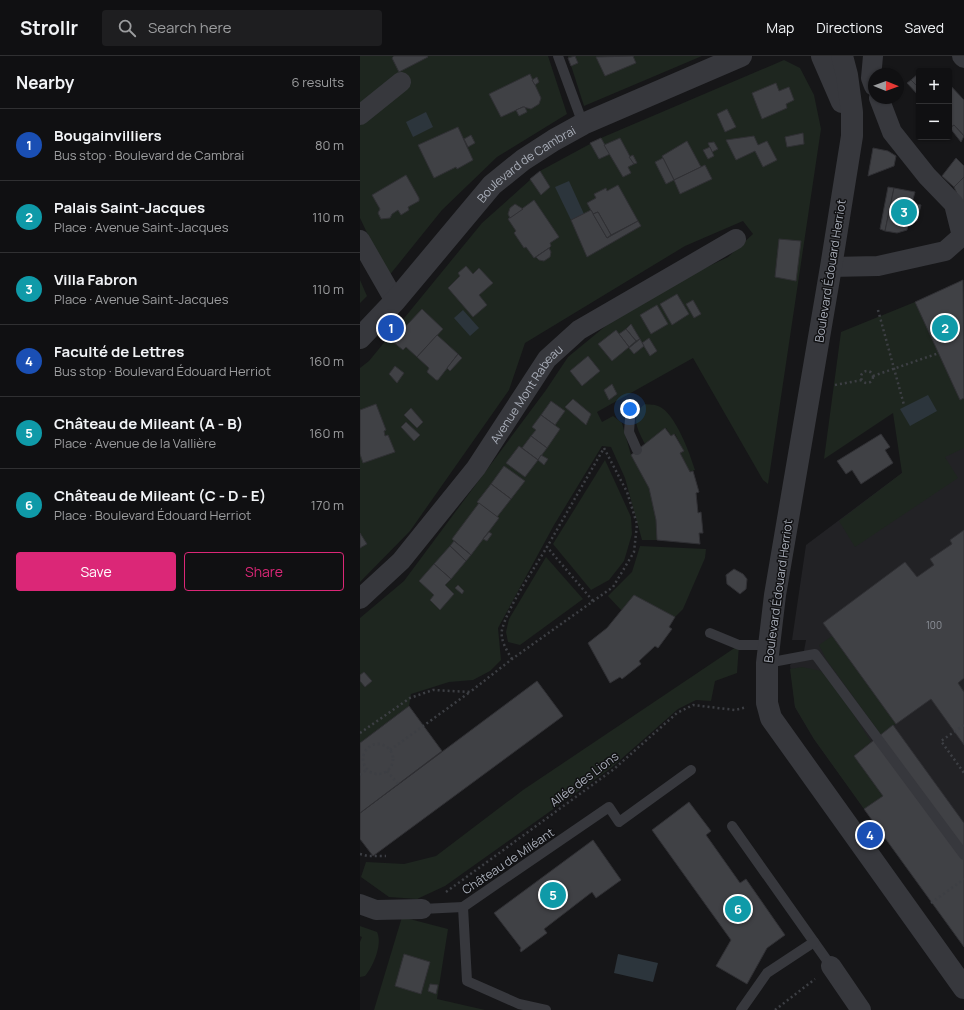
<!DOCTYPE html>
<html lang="en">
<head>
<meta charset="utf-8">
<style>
	:root { --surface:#101012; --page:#1e1e20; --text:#f1f3f6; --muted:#9c9d9f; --line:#303032; --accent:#db2777 }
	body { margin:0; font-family:Manrope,sans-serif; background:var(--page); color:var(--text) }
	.controls { position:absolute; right:12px; top:12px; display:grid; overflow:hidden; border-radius:4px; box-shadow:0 1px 3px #0004 }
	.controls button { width:36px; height:36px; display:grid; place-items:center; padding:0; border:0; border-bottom:1px solid var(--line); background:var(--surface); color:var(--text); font:20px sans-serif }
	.compass { position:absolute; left:508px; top:12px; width:36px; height:36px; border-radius:50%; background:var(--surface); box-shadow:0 1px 3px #0004; rotate:91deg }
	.you { position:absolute; left:270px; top:353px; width:14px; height:14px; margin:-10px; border:3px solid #fff; border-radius:50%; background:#1a73e8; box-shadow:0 0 0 6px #1a73e833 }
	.badge { display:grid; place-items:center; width:26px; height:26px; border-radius:50%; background:var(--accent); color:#fff; font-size:13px; font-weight:700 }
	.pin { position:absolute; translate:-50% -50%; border:2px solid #fff; box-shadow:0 1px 4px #0006 }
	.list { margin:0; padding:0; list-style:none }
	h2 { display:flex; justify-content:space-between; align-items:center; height:52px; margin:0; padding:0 16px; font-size:17px }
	h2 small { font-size:13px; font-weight:400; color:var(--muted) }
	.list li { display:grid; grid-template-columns:26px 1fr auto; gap:12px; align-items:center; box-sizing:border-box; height:72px; padding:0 16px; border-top:1px solid var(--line) }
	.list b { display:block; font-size:15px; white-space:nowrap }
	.list p { margin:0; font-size:13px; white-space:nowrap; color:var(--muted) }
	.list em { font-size:13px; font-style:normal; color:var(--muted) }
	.actions { display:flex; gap:8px; padding:12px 16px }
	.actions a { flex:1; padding:9px 0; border:1px solid var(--accent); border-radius:4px; text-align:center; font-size:14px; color:var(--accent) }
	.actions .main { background:var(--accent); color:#fff }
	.icon { flex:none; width:22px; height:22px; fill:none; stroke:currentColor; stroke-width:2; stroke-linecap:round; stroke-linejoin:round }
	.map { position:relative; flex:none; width:604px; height:954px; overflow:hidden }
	header { display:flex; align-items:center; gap:24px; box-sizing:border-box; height:56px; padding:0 20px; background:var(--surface); border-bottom:1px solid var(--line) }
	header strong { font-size:19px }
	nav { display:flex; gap:22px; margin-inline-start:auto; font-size:14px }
	.search { width:280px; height:36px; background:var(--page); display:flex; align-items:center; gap:10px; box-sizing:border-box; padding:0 14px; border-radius:4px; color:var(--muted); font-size:15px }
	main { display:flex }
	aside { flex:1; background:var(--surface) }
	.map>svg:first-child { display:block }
	.built { fill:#222225 }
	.green { fill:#1e261f }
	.water { fill:#2c353c }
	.building { fill:#404145; stroke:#303034 }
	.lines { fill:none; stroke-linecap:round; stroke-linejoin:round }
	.path { stroke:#3d3f44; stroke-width:2.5; stroke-dasharray:2 3; stroke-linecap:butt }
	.service { stroke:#37383d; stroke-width:10 }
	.minor { stroke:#37383d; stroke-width:20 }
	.tertiary { stroke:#37383d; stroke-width:22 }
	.labels { text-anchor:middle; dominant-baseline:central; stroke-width:3; stroke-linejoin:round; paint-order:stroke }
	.number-label { font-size:10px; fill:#8e929b }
	.street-label { font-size:12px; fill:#a8adb8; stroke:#111113 }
</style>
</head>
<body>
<header>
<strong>Strollr</strong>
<div class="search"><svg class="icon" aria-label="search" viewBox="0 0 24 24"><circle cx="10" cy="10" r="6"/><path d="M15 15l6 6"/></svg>Search here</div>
<nav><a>Map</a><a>Directions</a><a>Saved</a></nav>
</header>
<main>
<aside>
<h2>Nearby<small>6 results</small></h2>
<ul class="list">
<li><span class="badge" style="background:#1a4fb4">1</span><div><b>Bougainvilliers</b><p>Bus stop · Boulevard de Cambrai</p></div><em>80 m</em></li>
<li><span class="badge" style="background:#0f9aa8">2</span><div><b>Palais Saint-Jacques</b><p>Place · Avenue Saint-Jacques</p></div><em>110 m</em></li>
<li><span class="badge" style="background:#0f9aa8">3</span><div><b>Villa Fabron</b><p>Place · Avenue Saint-Jacques</p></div><em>110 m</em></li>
<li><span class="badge" style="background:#1a4fb4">4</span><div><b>Faculté de Lettres</b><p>Bus stop · Boulevard Édouard Herriot</p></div><em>160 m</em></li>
<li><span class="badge" style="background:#0f9aa8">5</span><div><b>Château de Mileant (A - B)</b><p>Place · Avenue de la Vallière</p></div><em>160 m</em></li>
<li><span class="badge" style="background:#0f9aa8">6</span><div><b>Château de Mileant (C - D - E)</b><p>Place · Boulevard Édouard Herriot</p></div><em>170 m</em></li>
</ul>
<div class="actions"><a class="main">Save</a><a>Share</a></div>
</aside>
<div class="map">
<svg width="604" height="954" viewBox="0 0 604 954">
	<rect width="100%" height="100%" fill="#161618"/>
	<path class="built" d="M604,375V891L454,683L435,651L430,609L443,600L446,584H432L446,489L586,384Z"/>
	<g class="green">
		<path d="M0,0H188L207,58L137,101L82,154L28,221L0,162Z"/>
		<path d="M208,0H342L224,50Z"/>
		<path d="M424,4L440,12L454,39L461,73L408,428L403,424L333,302L237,356L242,366L253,360L262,367L271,399L289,432L296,464L297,484H282L265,422L251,391L242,390L194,469L138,572L141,604L130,615L113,624L89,626L51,638L49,650L0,687V562L44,525L186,334L208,301L265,254L322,223L368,201L393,178L383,165L325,190L165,287L149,334L50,475L0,526V312L9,305L122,167L180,115L241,82Z"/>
		<path d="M0,224L7,240L0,247Z"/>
		<path d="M555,246L600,344L604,342V392L585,401L598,422L495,491L479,465L542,417L533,357L464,403L481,276Z"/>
		<path d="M285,348C289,349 294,348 298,350C315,356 330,398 335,414L330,416L320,397L324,395L315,378L311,380L306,372L285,388C278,374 269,360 285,348Z"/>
		<path d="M245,404L271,461L272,478L264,505L249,524L231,534L193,488Z"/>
		<path d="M280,490L346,493L345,502L323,553L315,561L262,555L248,540L272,516Z"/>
		<path d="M186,501L223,543L160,589L148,586L146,576L149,563Z"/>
		<path d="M472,580L536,668L521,679L466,603L459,589Z"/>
		<path d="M379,589L377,617L355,625L351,645L336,644L318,653L251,712L85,830L57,843L29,841L1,821L6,806L44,808L76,800L163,734Z"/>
		<path d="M442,611L461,615L480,637L511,686L494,700L523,740L504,753L454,683L435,651L430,613Z"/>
		<path d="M42,861L88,873L77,943L125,954H14Z"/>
		<path d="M0,870L17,876C23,888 13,911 5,920L0,921V886L2,881L0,880Z"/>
	</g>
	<g class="water">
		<path d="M66,56L73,71L53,81L46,66Z"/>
		<path d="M209,125L224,158L211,164L195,131Z"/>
		<path d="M103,254L119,272L110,280L94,262Z"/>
		<path d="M568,339L577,355L550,370L540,353Z"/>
		<path d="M258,898L298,907L293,926L254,917Z"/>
	</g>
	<g class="building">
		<path d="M34,0H67L68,1L39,16L32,2Z"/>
		<path d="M215,0L218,7L211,10L208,2Z"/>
		<path d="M273,0L276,7L245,20L236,1Z"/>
		<path d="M559,17V32L551,24Z"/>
		<path d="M170,18L181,42L179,48L171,53L163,51L141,61L129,38Z"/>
		<path d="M177,21L179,26L175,29L172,24Z"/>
		<path d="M551,24L559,32V40L547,27Z"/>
		<path d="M416,27L419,35L429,31L434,44L426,48L427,52L402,63L392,37Z"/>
		<path d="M589,28L604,44V80L594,69L589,73Z"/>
		<path d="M163,51H165L167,56L159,60L156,54Z"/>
		<path d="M367,53L376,71L365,76L357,58Z"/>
		<path d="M594,69L604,80L601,86L590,72Z"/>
		<path d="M98,71L113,104L97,113L96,111L74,122L58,89Z"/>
		<path d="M443,77L444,88L427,91L425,81Z"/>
		<path d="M111,79L115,87L108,91L104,83Z"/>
		<path d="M394,80L398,89L407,85L417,104L403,111L395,95L376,104L366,84Z"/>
		<path d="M241,82L250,98L239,103L230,87Z"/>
		<path d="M260,82L274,108L268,111L271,117L263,121L244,89Z"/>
		<path d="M327,85L341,111L314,124L302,100Z"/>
		<path d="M354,86L358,93L352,96L348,87Z"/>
		<path d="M350,91L354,100L348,103L343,94Z"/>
		<path d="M513,92L528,95L536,100L534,110L508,120Z"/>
		<path d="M273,99L277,107L274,108L269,101Z"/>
		<path d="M303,102L314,124L306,128L295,106Z"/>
		<path d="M596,102L604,110V121L594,131L582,120Z"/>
		<path d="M345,109L352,123L320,138L314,124Z"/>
		<path d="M180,115L190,131L181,139L170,123Z"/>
		<path d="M46,119L59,142V145L48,151L49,154L41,159L38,154L32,158L30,162L21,163L18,157L20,153L12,139Z"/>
		<path d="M604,121V153L594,131Z"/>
		<path d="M258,129L278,165L251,179L238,156L233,158L227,147L236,142L234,138L246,132L247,135Z"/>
		<path d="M528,131L534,132L525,175L520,173Z"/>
		<path d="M534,132L555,136L552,147L561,149L557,165L549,164L547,174L537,177L525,175Z"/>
		<path d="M174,144L199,181L190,187L191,190L189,192L174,202L166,191L164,192L154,177L156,175L148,163Z"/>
		<path d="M155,148L163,153L150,162L148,158L150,152Z"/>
		<path d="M231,154L247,182L278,165L281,170L227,201L211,164Z"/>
		<path d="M238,156L251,179L247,182L233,158Z"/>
		<path d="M419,183L441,185L436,225L415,221Z"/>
		<path d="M189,192L191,196L190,201L184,205L179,204L176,201Z"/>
		<path d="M106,210L113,218L119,212L133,227L119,239L127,249L113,261L88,232L100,220L98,217Z"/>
		<path d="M603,224L604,342L600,344L555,246Z"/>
		<path d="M317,238L329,258L312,269L300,248Z"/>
		<path d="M333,244L341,258L334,262L326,248Z"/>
		<path d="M297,249L308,268L291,278L280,259Z"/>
		<path d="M62,253L83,273L57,301L46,291L43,294L32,285Z"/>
		<path d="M271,268L280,283L276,285L266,273Z"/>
		<path d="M266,273L276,285L269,291L259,278Z"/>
		<path d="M256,274L269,291L252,305L238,288Z"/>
		<path d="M77,279L98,298L78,324H76L67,316L69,312L57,301Z"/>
		<path d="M289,282L297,295L290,300L282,287Z"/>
		<path d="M280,283L284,290L274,298L269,292Z"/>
		<path d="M98,298L102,302L90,315L87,312Z"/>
		<path d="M228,300L240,315L222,330L210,315Z"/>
		<path d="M35,310L44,317L37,327L29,318Z"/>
		<path d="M252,328L257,338L249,344L244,334Z"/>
		<path d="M213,343L231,358L226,369L205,351Z"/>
		<path d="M191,345L205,355L195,369L181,359Z"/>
		<path d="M16,348L26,374L24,375L25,380L28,379L35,396L3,407L0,398V354Z"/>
		<path d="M51,352L63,366L57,372L44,359Z"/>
		<path d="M181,359L200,373L187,392L171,380L176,374L172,371Z"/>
		<path d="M46,366L60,379L54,385L41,371Z"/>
		<path d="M305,372L311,380L314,378L324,395L320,397L330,416L333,415L339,436L336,437L338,457L341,456L343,477H339L340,488L297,484L296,464L289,432L271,399Z"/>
		<path d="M521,378L530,391L525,394L533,407L501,428L492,414L486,418L477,405Z"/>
		<path d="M171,380L187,392L178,404L162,392Z"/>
		<path d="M159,390L178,404L165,421L146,407Z"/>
		<path d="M181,399L188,403L184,409L178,404Z"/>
		<path d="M144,410L165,425L151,443L131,428Z"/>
		<path d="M131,428L151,443L137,461L117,446Z"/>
		<path d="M119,447L139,462L111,499L92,483Z"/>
		<path d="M604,474V622L598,627L604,636V689L571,643L536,668L463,567L545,506L557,521L574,509L570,503L592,488L590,484Z"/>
		<path d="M129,476L132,478L127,485L123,483Z"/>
		<path d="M0,477L7,488L0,492Z"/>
		<path d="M94,485L111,499L106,505L90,490Z"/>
		<path d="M90,490L106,505L91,523L74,508Z"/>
		<path d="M74,508L91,523L85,529L94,538L80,554L70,544L74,539L59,525Z"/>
		<path d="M374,513L383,518L387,523L386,533L380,538L367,528L366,519Z"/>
		<path d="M98,529L104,535L102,538L95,532Z"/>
		<path d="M274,539L315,561L309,571L312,573L298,592L295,590L279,605L281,608L262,623L260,621L250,627L228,587L247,572Z"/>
		<path d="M4,616L12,625L5,631L0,625V619Z"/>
		<path d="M177,625L203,660L13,800L0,783V757Z"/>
		<path d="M49,650L82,695L0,757V687Z"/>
		<path d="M533,669L604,767V891L504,753L523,740L494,700Z"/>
		<path d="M329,746L351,775L346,779L380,827L386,823L425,879L407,892L387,928L356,910L371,884L292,774Z"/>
		<path d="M233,784L261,824L236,842L232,836L184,873L187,877L161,896L160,894L161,892L134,857Z"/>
		<path d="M44,898L70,906L61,938L35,930Z"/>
		<path d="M70,928L78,929L76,938L68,935Z"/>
	</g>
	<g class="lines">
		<g class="path">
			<path d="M518,254L544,349"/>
			<circle cx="507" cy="321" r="6"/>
			<path d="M513,320L579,297"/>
			<path d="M475,329L502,324"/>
			<path d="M152,603C147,595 140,584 142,574C147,552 175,511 187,491"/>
			<path d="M604,669L581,685L604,717"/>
			<path d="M0,677L50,642L73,634L110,636L152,603L253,531L274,496L277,468L267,436L244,392L187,491L233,545"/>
			<circle cx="18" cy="703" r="15"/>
			<path d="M30,694L110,636"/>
			<path d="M27,715L38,728"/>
			<path d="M0,719L7,713"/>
			<path d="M0,798L8,800H26"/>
			<path d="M86,836L254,713L317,657L333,649L375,654L387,651"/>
			<path d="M571,847L604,823"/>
			<path d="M415,954L455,923"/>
		</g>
		<g class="service">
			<path d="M198,0L223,68"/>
			<path d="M271,349L269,376L277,394"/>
			<path d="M350,577L379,589H408"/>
			<path d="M407,607L455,598L604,799"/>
			<path d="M372,770L471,910"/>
			<path d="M62,853L103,851"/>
			<path d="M186,954L159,948L107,925L103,851L249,751L259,766L331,714"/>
			<path d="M381,954L407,917L454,886"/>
		</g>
		<g class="minor">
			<path d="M513,0L511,22L514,30"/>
			<path d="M602,0L604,2"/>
			<path d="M0,59L41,26"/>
			<path d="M0,184L35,245"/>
			<path d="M471,211L518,210L585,195L602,180L594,148L567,120L532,76L519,42"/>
			<path id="s1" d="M0,543L41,505L116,412L187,303L219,274L376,183"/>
			<path d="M0,848L16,854L62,853"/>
			<path d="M471,910L501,954"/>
		</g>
		<g class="tertiary">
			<path d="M462,0L482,46"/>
			<path d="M482,0L487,19L492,56V80L471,211L415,539L407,607V647L411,662L604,932"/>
			<path id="s2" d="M0,282L35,245L132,129L163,104L194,84L223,68L381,0"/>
		</g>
	</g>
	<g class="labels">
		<g class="number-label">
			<text x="574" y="569">100</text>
		</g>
		<g class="street-label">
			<text stroke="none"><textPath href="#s2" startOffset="242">Boulevard de Cambrai</textPath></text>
			<text transform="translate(470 215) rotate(-81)">Boulevard Édouard Herriot</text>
			<text stroke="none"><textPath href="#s1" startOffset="265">Avenue Mont Rabeau</textPath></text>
			<text transform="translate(418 535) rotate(-82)">Boulevard Édouard Herriot</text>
			<text transform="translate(224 723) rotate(-37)">Allée des Lions</text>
			<text transform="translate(148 805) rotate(-34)">Château de Miléant</text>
		</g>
	</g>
</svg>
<div class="controls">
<button>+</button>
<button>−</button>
</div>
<svg class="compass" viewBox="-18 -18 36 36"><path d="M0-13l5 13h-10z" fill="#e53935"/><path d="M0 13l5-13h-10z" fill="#9c9d9f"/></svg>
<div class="you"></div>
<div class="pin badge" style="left:31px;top:272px;background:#1a4fb4">1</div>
<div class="pin badge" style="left:585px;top:272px;background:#0f9aa8">2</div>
<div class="pin badge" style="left:544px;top:156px;background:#0f9aa8">3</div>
<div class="pin badge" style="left:510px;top:779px;background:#1a4fb4">4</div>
<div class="pin badge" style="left:193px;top:839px;background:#0f9aa8">5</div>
<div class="pin badge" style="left:378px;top:853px;background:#0f9aa8">6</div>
</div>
</main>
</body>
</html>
